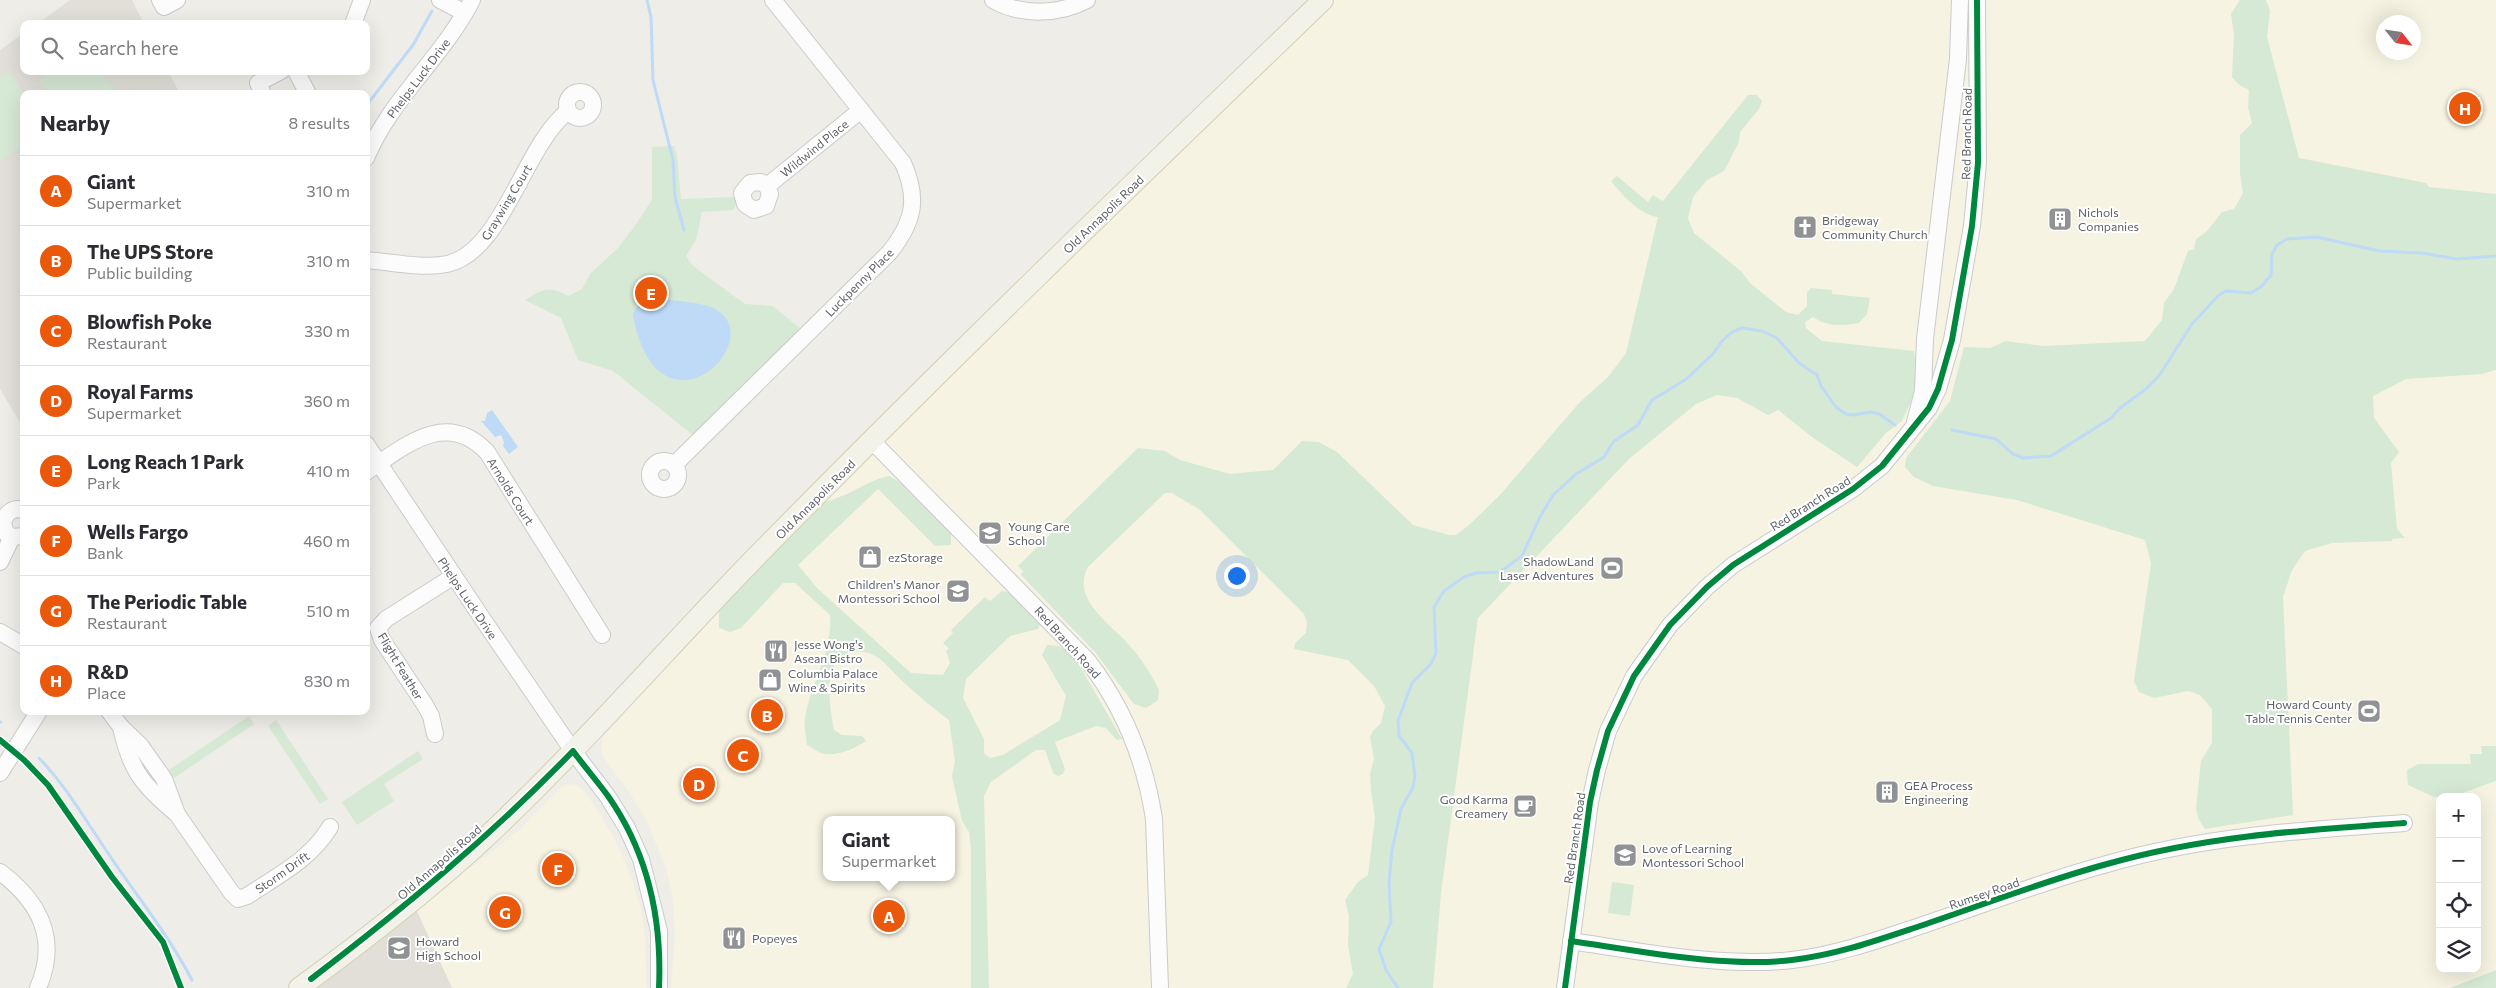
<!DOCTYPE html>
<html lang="en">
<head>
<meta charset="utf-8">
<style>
	:root { --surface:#fff; --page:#f2f2f3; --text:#2b2b33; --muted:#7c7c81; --line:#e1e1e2; --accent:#ea580c }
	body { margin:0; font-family:Commissioner,sans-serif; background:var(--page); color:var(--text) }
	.controls { position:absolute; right:15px; bottom:15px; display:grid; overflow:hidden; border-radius:10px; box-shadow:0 5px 20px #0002 }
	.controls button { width:45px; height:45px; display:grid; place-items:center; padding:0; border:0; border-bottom:1px solid var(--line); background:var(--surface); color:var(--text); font:25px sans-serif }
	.compass { position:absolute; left:2376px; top:15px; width:45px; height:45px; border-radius:50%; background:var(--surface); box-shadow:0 5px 20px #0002; rotate:120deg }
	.you { position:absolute; left:1236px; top:575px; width:18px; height:18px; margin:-12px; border:4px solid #fff; border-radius:50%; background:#1a73e8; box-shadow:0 0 0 8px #1a73e833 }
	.badge { display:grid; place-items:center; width:32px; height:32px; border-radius:50%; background:var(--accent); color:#fff; font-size:16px; font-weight:700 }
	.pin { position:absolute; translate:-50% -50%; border:2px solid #fff; box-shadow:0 1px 5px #0006 }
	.popup { position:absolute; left:823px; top:816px; width:132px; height:65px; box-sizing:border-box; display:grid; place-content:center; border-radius:10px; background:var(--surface); filter:drop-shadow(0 1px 4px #0005); font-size:16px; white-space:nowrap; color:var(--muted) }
	.popup b { font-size:19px; color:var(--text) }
	.popup::after { content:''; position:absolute; left:50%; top:100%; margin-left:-10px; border:10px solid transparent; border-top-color:var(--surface) }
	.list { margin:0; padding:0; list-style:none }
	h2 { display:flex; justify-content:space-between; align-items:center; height:65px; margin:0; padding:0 20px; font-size:21px }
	h2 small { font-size:16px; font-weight:400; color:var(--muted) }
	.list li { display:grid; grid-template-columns:32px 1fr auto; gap:15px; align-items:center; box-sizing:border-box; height:70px; padding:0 20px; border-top:1px solid var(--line) }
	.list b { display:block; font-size:19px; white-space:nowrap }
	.list p { margin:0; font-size:16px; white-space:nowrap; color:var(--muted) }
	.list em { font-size:16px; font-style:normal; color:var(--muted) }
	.icon { flex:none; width:28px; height:28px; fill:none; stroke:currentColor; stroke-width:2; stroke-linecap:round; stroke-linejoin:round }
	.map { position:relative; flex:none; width:2496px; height:988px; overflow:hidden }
	.search { position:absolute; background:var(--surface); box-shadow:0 5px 20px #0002; left:20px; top:20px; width:350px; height:55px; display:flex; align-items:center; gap:12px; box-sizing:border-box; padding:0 18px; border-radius:10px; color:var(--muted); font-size:19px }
	.panel { position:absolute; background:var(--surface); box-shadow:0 5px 20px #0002; left:20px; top:90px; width:350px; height:625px; border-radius:10px }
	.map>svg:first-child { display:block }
	.commercial { fill:#f6f3e2; fill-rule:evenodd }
	.education { fill:#e1dfd8 }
	.green { fill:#d6e9d5 }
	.water { fill:#bedaf7 }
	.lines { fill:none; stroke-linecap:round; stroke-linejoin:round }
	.stream { stroke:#bedaf7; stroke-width:3 }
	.minor-casing { stroke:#cacbca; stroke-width:18 }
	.major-casing { stroke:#d5cfb6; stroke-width:22 }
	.minor { stroke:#fcfcfc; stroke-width:16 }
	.major { stroke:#f3f2e8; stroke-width:20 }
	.cycleway-casing { stroke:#fff; stroke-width:9 }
	.cycleway { stroke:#00873e; stroke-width:6 }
	.labels { text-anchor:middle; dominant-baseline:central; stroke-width:4; stroke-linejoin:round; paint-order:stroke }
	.street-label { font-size:12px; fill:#5e6166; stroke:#fff }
	.poi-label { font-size:12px; fill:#5e6166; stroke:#fff; text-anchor:start }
</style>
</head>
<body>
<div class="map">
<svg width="2496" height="988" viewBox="0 0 2496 988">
	<rect width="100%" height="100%" fill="#eeede8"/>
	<g class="commercial">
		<path d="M1334,0H2496V972L2450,988H671L675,937L673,900L666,868L647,822L628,790L601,754L603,737L777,549L856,469ZM2384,22H2414V52H2384ZM2440,797H2477V969H2440ZM826,820H952V877H826Z"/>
		<path d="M568,784L577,785L585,792L601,816L617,843L632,879L641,909L645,937L647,988H452L416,909L495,849L519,830L560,788Z"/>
	</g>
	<g class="education">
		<path d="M70,0H132L144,24H37Z"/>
		<path d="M24,33V71H168L180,94H24V429L0,389V50Z"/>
		<path d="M416,909L452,988H310Z"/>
	</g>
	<g class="green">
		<path d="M2240,0H2266L2270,11L2267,37L2299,158L2426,183L2429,187L2496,194V370L2482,374L2406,379L2373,396L2374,418L2399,452L2391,463L2397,529L2405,538L2392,539V541L2332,543L2305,551L2292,570L2283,597L2293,815L2205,829L2198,818L2196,808L2201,761L2212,743V709L2200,695L2188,691L2154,698L2139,692L2134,681L2151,563L2145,540L2017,500L1933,486L1914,477L1905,467L1906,458L1950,401L1964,347L1990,348L2006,341L2043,346L2145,341L2162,320L2164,303L2174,289L2188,251L2194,249L2196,239L2207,231L2222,212L2234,209L2243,193L2240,173V135L2252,123L2248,108L2249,90L2238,84L2232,77L2234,35L2231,14Z"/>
		<path d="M51,71H99L120,94H47L40,80Z"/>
		<path d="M10,72L24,94V145L0,161V78Z"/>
		<path d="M1748,95H1757L1762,101L1759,109L1740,132L1739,142L1724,171L1707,180L1693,197L1688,218L1694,233L1742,272L1750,283L1786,312L1798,315L1807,306V292L1811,288L1832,290V294L1870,298L1867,314L1859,323C1842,326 1827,327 1813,317L1805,322L1806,328L1822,341L1914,351L1918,376L1911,402L1902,421L1886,433L1857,467L1812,437L1778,410L1768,415L1737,398L1717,395L1696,404L1629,459L1478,618L1441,893L1433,988H1346L1353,974L1348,946L1349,916L1345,900L1358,882L1368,875L1375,818L1371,791L1370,774L1374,759L1370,737L1373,731L1381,723L1385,706L1374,686L1348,660L1294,649L1295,643L1306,633L1307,622L1304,614L1200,510L1172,493H1165L1088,567C1070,600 1113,625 1131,647C1142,660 1151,674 1159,690L1158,700L1146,708L1134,704L1095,652L1021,575L1023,571L1018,566L1138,448L1165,451L1180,460L1230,474L1273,470L1302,441L1319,442L1337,452L1413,525L1449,535H1456L1469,525L1500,495L1579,403L1608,377L1626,353L1658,217C1640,215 1622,195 1611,181L1617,176L1648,202L1653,195L1663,201Z"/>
		<path d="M674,146L677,156L681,199L734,197L736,203L734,210L702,212L696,240L686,256L693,266L745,304L773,306L807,334L699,440L613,371L578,360L561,318L525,300C544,289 548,285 568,296L582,289L590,274L617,249L632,230L652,200V147Z"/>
		<path d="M889,476L908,487L951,533V545L935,546L878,489L798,565L817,588L911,673L943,675L950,663L946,650L949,649L943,643L953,633L951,630L985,597L990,601L1002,591L1014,593L1041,622L1038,629L1010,636L966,679L963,698L984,739V753L990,758L1003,755L1060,720L1066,696L1042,655L1047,645L1059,646L1074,656L1122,739L1117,740L1106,728L1096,726L1055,742L1065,769L1063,774L1058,776L1053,773L1045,750H1036L991,782L984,796L989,988H971V849L969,832L962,821L952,776L955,761L949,720C931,707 915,693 899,678C892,671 885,662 877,657C859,646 837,652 831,673C827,690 831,714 834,730L842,735L862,736L866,741C856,748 838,756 826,754C820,754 813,748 807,745C806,737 804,726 805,718C811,682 833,651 830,615L795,583H783L741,628L730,632L719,628V611L823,502C849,497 865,481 889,476Z"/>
		<path d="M249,716L254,724L174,778L169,770Z"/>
		<path d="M276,720L328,799L320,804L268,726Z"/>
		<path d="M2481,746H2496V781L2454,796L2434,797L2408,785L2407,770L2418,764H2471L2470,754H2482Z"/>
		<path d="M418,751L423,759L384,784L394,801L357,825L342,802Z"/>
		<path d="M1612,882L1634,885L1630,916L1608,913Z"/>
		<path d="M2496,970V988H2450Z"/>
	</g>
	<g class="water">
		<path d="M645,300C663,299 702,301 717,310C769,343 657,447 633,315L635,309Z"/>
		<path d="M492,410L518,447L509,454L503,446L504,442L501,435L495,437L481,421H485L487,413Z"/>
	</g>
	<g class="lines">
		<g class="stream">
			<path d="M647,0L651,17L653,80L673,160L675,197L684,230"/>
			<path d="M366,106L413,45L432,11"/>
			<path d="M1952,430L1996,439L2013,454L2023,458L2051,456L2111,418L2120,408L2146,389L2159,376L2192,324L2219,295L2226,291L2251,293L2262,286L2271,275L2272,254L2277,245L2287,239L2317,237L2379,251L2422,253L2457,259L2496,256"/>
			<path d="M0,722H1"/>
			<path d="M39,758C66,786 84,818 106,850C135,894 168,934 192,980"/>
			<path d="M1398,988L1386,970L1379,949L1391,922L1389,882L1392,850L1401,809L1413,787L1415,776L1412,753L1399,736L1398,721L1412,683L1431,664L1436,653L1434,607L1444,591L1464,577L1476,573L1500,572L1522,556L1540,517L1553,495L1576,474L1604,457L1613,442L1638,425L1652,400L1685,380L1713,354L1722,341L1732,332L1742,328L1762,331L1777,338L1799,363L1817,375L1821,386L1836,407L1846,414L1854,415L1870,412L1879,414L1895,425"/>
		</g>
		<g class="minor-casing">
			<g id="minor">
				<path d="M160,0L164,7L177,0"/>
				<path d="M440,0L465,13"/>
				<path d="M993,0C1021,16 1059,15 1087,0"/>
				<path d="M353,24L362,0"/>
				<path d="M296,71L308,94"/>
				<circle cx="580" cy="105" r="13"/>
				<path d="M263,94L258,83L281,71"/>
				<path d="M366,158C391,98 443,57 472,0"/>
				<path d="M767,186L770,194L766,206L754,210L745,204L742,193L750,183L761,182L767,186L861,110"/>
				<path d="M366,260C392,262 422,269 447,264C503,252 523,147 568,111"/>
				<path d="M1915,422L1923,391L1925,339L1958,59L1960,0"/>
				<path d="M872,441L1088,661C1124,708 1145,760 1154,819L1160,988"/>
				<path d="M366,444L484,621L573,751L608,797L627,828L641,859L659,931V988"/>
				<circle cx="664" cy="475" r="14"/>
				<path d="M674,465L889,253C914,222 919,199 903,163L773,0"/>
				<path d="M366,472C405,446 446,409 487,452L602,635"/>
				<path d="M24,510C13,507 6,512 3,523L6,533L12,537L24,536"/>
				<path d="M0,562L12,537"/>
				<path d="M0,632L24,646"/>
				<path d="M109,711L121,727L140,745L164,779L177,814L231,892L238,899L247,896C277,876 311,859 330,827"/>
				<path d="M121,727C130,770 143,786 177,814"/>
				<path d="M435,734L431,716L425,705L382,640L378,628L386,619L454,576"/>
				<path d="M0,773L39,711"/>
				<path d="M0,872C40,902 59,939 38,988"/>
				<path d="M1571,941C1639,951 1724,968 1792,960C1836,955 1878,940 1920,926C1982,905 2044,881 2107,864C2204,836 2304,830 2404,823"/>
				<path d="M1565,988L1590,802L1597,770L1608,731L1634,676L1670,625L1707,587L1733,565L1853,489L1882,466L1929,408L1938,389L1952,340L1972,226L1978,163L1977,0"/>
			</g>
		</g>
		<g class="major-casing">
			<path id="major" d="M299,988C362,942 426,893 483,840C577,752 662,654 751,562C938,371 1131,185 1323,0"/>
		</g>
		<use href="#minor" class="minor"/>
		<use href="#major" class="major"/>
		<g class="cycleway-casing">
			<g id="cycleway">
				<path d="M0,740L24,760L48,785L112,877L163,942L181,988"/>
				<path d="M1571,941C1639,951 1724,968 1792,960C1836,955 1878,940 1920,926C1982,905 2044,881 2107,864C2204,836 2304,830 2404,823"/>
				<path d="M311,979C405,907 490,837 573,751C584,766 597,781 608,796C648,853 662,920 659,988"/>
				<path d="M1565,988L1590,802L1597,770L1608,731L1634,676L1670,625L1707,587L1733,565L1853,489L1882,466L1929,408L1938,389L1952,340L1972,226L1978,163L1977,0"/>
			</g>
		</g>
		<use href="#cycleway" class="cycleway"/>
	</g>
	<defs>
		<g id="building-square" transform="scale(1.25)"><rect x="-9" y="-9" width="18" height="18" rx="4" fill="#909294" stroke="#fff"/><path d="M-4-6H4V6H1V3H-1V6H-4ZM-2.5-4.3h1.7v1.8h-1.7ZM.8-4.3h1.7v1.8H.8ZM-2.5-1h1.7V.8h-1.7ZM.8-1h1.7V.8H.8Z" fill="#fff"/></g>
		<g id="church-square" transform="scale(1.25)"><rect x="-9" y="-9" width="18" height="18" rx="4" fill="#909294" stroke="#fff"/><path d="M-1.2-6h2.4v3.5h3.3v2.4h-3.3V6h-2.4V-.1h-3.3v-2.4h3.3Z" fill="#fff"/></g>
		<g id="school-square" transform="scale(1.25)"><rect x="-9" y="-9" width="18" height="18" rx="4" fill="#909294" stroke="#fff"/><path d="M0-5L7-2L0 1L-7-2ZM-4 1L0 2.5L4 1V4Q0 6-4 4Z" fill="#fff"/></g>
		<g id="shop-square" transform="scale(1.25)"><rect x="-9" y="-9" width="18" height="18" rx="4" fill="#909294" stroke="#fff"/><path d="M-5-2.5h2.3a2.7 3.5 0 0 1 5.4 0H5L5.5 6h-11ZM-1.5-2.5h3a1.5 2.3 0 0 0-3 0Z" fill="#fff"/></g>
		<g id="stadium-square" transform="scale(1.25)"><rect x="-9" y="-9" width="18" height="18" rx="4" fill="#909294" stroke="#fff"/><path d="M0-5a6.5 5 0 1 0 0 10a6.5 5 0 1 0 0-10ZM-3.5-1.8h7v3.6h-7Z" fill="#fff"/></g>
		<g id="restaurant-square" transform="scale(1.25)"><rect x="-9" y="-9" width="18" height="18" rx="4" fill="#909294" stroke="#fff"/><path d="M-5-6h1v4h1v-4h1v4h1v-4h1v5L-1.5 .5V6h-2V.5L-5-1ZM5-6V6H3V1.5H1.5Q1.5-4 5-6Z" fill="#fff"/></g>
		<g id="cafe-square" transform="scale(1.25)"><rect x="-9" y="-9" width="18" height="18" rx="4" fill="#909294" stroke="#fff"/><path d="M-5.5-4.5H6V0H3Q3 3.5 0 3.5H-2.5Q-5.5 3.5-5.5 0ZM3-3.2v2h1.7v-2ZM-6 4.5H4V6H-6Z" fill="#fff"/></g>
	</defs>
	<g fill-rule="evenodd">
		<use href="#building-square" x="2060" y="219"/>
		<use href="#church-square" x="1805" y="227"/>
		<use href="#school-square" x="990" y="533"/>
		<use href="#shop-square" x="870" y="557"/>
		<use href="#stadium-square" x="1612" y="568"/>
		<use href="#school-square" x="958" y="591"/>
		<use href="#restaurant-square" x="776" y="651"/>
		<use href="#shop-square" x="770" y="680"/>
		<use href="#stadium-square" x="2369" y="711"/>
		<use href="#building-square" x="1887" y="792"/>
		<use href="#cafe-square" x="1525" y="806"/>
		<use href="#school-square" x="1625" y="855"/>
		<use href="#restaurant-square" x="734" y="938"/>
		<use href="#school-square" x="399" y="948"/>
	</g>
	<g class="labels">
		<g class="street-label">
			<text transform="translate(418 78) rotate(-53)">Phelps Luck Drive</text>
			<text transform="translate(1966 134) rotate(-89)">Red Branch Road</text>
			<text transform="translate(814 148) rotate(-39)">Wildwind Place</text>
			<text transform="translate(506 202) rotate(-59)">Graywing Court</text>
			<text transform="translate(1103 214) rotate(-44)">Old Annapolis Road</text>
			<text transform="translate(859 282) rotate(-45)">Luckpenny Place</text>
			<text transform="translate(511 491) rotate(58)">Arnolds Court</text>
			<text transform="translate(815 499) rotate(-45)">Old Annapolis Road</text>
			<text transform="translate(1810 503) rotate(-32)">Red Branch Road</text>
			<text transform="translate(468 598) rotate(56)">Phelps Luck Drive</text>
			<text transform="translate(1068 642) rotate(48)">Red Branch Road</text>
			<text transform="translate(401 666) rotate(59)">Flight Feather</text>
			<text transform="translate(1574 838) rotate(-82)">Red Branch Road</text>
			<text transform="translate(439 862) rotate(-41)">Old Annapolis Road</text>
			<text transform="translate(282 872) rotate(-35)">Storm Drift</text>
			<text transform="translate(1984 893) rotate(-19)">Rumsey Road</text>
		</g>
		<g class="poi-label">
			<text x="2078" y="212">Nichols<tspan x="2078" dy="14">Companies</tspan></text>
			<text x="1822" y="220">Bridgeway<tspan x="1822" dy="14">Community Church</tspan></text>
			<text x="1008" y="526">Young Care<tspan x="1008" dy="14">School</tspan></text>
			<text x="888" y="557">ezStorage</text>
			<text x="1594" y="561" text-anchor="end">ShadowLand<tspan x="1594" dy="14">Laser Adventures</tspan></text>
			<text x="940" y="584" text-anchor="end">Children's Manor<tspan x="940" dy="14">Montessori School</tspan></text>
			<text x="794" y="644">Jesse Wong's<tspan x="794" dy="14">Asean Bistro</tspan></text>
			<text x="788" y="673">Columbia Palace<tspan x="788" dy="14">Wine &amp; Spirits</tspan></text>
			<text x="2352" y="704" text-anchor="end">Howard County<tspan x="2352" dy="14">Table Tennis Center</tspan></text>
			<text x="1904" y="785">GEA Process<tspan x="1904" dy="14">Engineering</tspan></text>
			<text x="1508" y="799" text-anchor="end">Good Karma<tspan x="1508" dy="14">Creamery</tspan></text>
			<text x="1642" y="848">Love of Learning<tspan x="1642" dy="14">Montessori School</tspan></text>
			<text x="752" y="938">Popeyes</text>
			<text x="416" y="941">Howard<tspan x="416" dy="14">High School</tspan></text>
		</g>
	</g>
</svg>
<div class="controls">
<button>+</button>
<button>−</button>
<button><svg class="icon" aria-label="locate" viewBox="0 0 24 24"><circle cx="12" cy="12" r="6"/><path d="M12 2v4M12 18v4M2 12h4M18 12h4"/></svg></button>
<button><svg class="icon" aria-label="layers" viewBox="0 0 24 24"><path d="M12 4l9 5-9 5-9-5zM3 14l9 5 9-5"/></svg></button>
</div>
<svg class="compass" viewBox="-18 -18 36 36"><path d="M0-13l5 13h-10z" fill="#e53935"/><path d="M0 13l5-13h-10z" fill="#7c7c81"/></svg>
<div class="you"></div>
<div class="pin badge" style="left:889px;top:916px">A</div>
<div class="popup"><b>Giant</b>Supermarket</div>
<div class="pin badge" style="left:767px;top:715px">B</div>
<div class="pin badge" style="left:743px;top:755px">C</div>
<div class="pin badge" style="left:699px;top:784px">D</div>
<div class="pin badge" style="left:651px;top:293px">E</div>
<div class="pin badge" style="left:558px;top:869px">F</div>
<div class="pin badge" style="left:505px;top:912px">G</div>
<div class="pin badge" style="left:2465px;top:108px">H</div>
<div class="search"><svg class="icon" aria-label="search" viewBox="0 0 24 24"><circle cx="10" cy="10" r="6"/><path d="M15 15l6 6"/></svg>Search here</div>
<section class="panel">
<h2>Nearby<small>8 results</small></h2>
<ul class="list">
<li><span class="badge">A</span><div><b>Giant</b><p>Supermarket</p></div><em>310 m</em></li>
<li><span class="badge">B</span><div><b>The UPS Store</b><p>Public building</p></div><em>310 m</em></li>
<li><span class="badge">C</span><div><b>Blowfish Poke</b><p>Restaurant</p></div><em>330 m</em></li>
<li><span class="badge">D</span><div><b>Royal Farms</b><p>Supermarket</p></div><em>360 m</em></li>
<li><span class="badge">E</span><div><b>Long Reach 1 Park</b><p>Park</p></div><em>410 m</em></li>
<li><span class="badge">F</span><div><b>Wells Fargo</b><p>Bank</p></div><em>460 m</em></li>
<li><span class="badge">G</span><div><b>The Periodic Table</b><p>Restaurant</p></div><em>510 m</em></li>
<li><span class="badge">H</span><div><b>R&amp;D</b><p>Place</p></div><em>830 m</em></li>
</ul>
</section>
</div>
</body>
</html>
